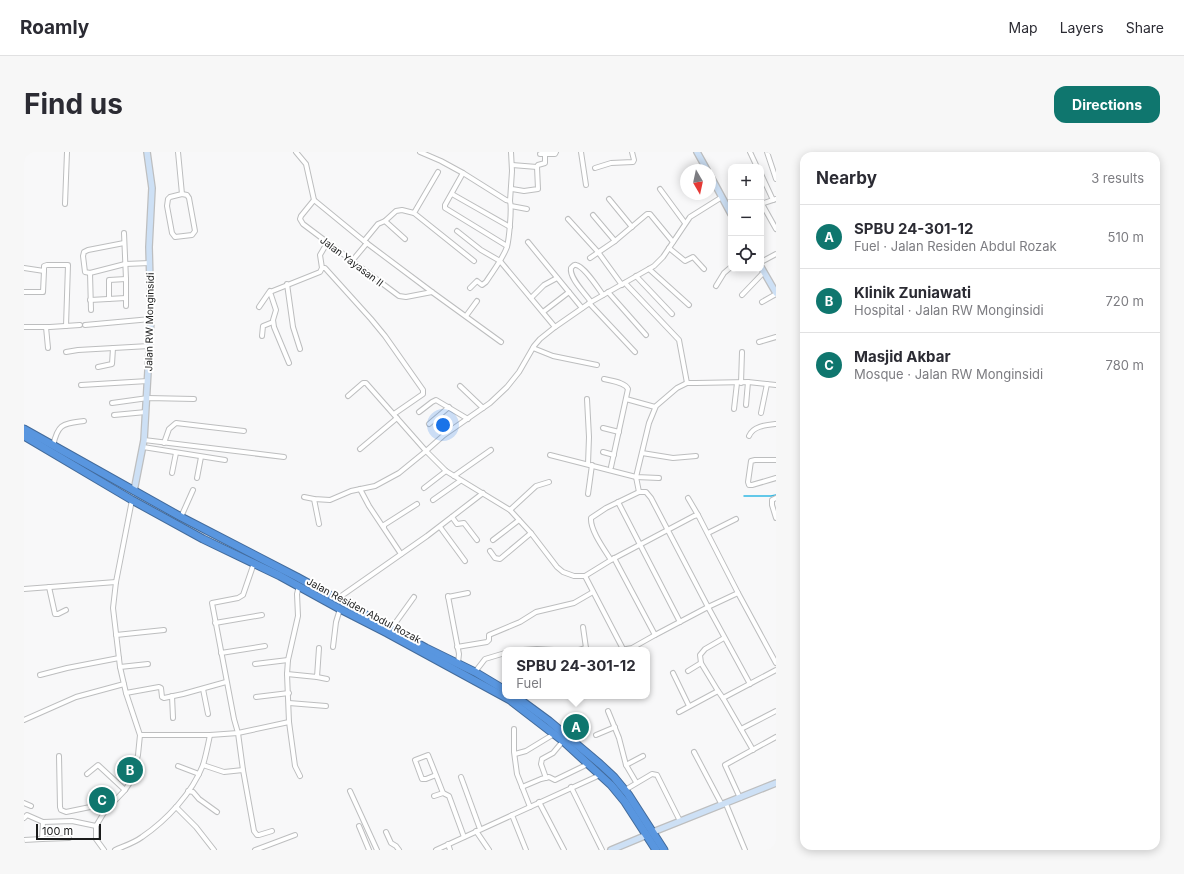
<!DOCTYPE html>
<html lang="en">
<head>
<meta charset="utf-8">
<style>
	:root { --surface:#fff; --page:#f7f7f7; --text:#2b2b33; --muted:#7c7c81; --line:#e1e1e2; --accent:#0f766e }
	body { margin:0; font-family:Inter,sans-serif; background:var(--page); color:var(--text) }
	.controls { position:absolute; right:12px; top:12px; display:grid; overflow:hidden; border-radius:8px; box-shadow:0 2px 10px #0003 }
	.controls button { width:36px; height:36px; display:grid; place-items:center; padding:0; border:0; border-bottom:1px solid var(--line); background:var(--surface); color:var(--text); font:20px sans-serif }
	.compass { position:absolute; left:656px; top:12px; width:36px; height:36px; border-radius:50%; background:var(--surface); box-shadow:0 2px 10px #0003; rotate:171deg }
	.scale { position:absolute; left:12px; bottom:10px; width:65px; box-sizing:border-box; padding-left:4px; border:2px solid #1b1c1c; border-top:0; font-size:11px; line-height:14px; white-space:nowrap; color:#1b1c1c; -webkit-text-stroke:3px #fff; paint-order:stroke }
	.you { position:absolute; left:419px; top:273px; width:14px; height:14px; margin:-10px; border:3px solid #fff; border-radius:50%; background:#1a73e8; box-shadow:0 0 0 6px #1a73e833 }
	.badge { display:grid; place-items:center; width:26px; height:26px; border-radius:50%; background:var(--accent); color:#fff; font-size:13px; font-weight:700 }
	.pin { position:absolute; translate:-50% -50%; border:2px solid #fff; box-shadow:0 1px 4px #0006 }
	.popup { position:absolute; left:478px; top:495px; width:148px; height:52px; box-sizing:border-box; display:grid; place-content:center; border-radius:8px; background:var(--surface); filter:drop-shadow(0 1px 3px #0005); font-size:13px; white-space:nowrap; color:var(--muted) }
	.popup b { font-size:15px; color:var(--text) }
	.popup::after { content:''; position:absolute; left:50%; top:100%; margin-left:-8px; border:8px solid transparent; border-top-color:var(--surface) }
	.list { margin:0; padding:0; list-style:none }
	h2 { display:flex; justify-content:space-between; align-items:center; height:52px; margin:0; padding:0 16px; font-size:17px }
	h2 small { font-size:13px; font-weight:400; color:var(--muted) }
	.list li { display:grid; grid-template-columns:26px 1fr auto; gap:12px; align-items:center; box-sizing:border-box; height:64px; padding:0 16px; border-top:1px solid var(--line) }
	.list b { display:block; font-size:15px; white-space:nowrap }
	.list p { margin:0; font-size:13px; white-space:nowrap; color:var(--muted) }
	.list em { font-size:13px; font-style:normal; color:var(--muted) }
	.icon { flex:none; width:22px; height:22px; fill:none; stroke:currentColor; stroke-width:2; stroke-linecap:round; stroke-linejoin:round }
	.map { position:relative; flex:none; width:752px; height:698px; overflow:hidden; border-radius:12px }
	header { display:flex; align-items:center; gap:24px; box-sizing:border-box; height:56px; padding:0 20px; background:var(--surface); border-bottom:1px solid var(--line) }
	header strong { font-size:19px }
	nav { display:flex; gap:22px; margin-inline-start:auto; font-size:14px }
	.intro { display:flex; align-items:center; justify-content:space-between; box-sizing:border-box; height:96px; padding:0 24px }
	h1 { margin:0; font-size:28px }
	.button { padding:10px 18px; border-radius:12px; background:var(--accent); color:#fff; font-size:14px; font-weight:700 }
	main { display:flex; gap:24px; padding:0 24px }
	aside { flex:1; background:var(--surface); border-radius:12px; box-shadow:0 2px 10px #0003 }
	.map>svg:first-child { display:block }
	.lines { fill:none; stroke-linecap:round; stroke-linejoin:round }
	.stream { stroke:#30b8e3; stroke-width:1.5 }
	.street-casing { stroke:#bdbebf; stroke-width:6 }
	.secondary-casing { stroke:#bdbebf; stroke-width:8 }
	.highway-casing { stroke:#436b9b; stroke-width:9 }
	.street { stroke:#fff; stroke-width:4 }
	.secondary { stroke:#cde0f5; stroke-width:5.5 }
	.highway { stroke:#5996df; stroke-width:7 }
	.labels { text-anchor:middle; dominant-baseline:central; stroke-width:4; stroke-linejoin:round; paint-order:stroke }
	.street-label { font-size:10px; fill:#1b1c1c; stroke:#fff }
</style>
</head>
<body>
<header>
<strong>Roamly</strong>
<nav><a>Map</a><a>Layers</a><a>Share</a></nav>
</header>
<div class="intro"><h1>Find us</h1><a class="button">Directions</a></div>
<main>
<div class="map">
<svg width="752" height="698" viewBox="0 0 752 698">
	<rect width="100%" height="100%" fill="#f8f8f9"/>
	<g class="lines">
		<path class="stream" d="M720,344H747L752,343"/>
		<g class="street-casing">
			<g id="street">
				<path d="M154,0L158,42"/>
				<path d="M272,0L282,12L290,48L340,89L408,140L477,190"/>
				<path d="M396,0L417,9L439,21L482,48L486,49L488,19L487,0"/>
				<path d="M557,0L562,33"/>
				<path d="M726,0L733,15"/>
				<path d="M743,0L752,27"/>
				<path d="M516,2H531L532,0"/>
				<path d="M488,13L513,15L514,13L521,11V2"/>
				<path d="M571,16L587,11L609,10L610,8L608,0"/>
				<path d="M414,20L390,61L450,109"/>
				<path d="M439,21L421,53V56L483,94"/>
				<path d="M737,22L749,48"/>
				<path d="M488,37L500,39L514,37L513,15"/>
				<path d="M636,37L661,71"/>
				<path d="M158,42L163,43L165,46L171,79L168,83L151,85L148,81L143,54L144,47L146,45Z"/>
				<path d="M428,42L486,75"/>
				<path d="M698,45L666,65L639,105L630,114L567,150L531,175L516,187L510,194L495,220L483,235L466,251L420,283L402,299L422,319L486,358L507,381L533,415L539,420L550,424H561L587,408L670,364L674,363L714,441L752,511"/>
				<path d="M585,47L608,75"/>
				<path d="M290,48L277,64L276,67L279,72L375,144L382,145L408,140"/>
				<path d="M41,52L43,0"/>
				<path d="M737,52L752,47"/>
				<path d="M738,52L752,77"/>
				<path d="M487,54L503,57"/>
				<path d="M569,63L591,89"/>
				<path d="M544,67L574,100L598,133"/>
				<path d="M361,69L381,87"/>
				<path d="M433,79L457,98L476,109L531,175"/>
				<path d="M100,81L102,127V154"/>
				<path d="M340,89L354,72L361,69L372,59L378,58L390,61"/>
				<path d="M504,90L558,156"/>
				<path d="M100,91L64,98L60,100L59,104L61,120L66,121L101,112L126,111"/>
				<path d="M645,96L661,109L669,105L680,117"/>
				<path d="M566,106L591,89L623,62H626L649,90"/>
				<path d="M328,109L343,91"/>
				<path d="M737,110L752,102"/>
				<path d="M0,116L20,119V114L23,113H44L42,174"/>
				<path d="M298,116H301L347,167L361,184L399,238V242L370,262"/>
				<path d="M625,117L665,153"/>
				<path d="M66,121L67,158"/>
				<path d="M612,124L648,162"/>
				<path d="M601,131L655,188L663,231"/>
				<path d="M263,132L269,175L276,197"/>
				<path d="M692,134L700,121L707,115"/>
				<path d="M446,136L453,129L458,133L462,130C469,119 478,108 483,95C485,87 488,57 486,49"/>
				<path d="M0,140H19L20,119"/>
				<path d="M584,140L622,183"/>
				<path d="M718,143L740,120"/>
				<path d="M507,146L520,133L533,126"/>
				<path d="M85,147V128L102,127"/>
				<path d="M66,148L102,146"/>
				<path d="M567,150C561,141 545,126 547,116C549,114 550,112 552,113C560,114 574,136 579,143"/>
				<path d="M738,150L752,142"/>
				<path d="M565,151L611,200"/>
				<path d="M235,155L246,139"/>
				<path d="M519,160L545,140"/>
				<path d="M442,164L453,149"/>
				<path d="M61,173L127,167"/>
				<path d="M0,175H26L56,173"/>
				<path d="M22,175L24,196"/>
				<path d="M238,184L239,174L249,170"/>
				<path d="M735,190L752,185"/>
				<path d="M509,196L529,204L573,213"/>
				<path d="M42,200L54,198L125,194"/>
				<path d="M265,211L250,175L249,168L252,158L246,140L296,120L298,116L296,103L303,91"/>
				<path d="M74,215L88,212L89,196"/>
				<path d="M580,227C587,229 601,230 604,237L587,315"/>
				<path d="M717,231L718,200"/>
				<path d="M57,233L124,229"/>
				<path d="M436,234L459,256"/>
				<path d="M563,247L565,285L564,312"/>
				<path d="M602,247L631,255"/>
				<path d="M88,251L124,246L170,247"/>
				<path d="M722,253L724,230"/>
				<path d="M710,257L713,231"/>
				<path d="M395,260L408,250L412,248L444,267"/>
				<path d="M737,261L743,232"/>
				<path d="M90,263L122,260"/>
				<path d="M405,272L425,255"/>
				<path d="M579,276L595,280"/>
				<path d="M725,284C729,274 742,273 752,272"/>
				<path d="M120,288L260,305"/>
				<path d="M140,291L145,277L152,271L220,279"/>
				<path d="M29,294C34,271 39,272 60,269"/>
				<path d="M119,295L201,308"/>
				<path d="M336,297L373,266"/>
				<path d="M579,300L590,303"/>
				<path d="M618,301L649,306L672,304"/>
				<path d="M526,303L612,325L635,326"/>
				<path d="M752,308H731L727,309L724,330L725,333H728L752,326"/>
				<path d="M148,321L152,301"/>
				<path d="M430,324L467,298"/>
				<path d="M173,326L177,305"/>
				<path d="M400,336L422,319"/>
				<path d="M336,337L345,354L377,402"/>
				<path d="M564,342L568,313"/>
				<path d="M280,345L290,347L306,348L327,339L351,334L375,321L402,299L342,231H339L324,244"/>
				<path d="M664,346L674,363"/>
				<path d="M752,346L748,348V353L752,366"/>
				<path d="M290,347L295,372"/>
				<path d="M409,348L436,329"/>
				<path d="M594,350L656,470"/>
				<path d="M486,358L512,334L525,330"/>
				<path d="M157,365L169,338"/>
				<path d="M428,365L433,372L440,371L453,388"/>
				<path d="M360,375V373L393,352"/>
				<path d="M416,375L441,409"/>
				<path d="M684,381L712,367"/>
				<path d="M469,388L495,368"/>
				<path d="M466,399L471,406L476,407L507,381"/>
				<path d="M590,406L631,483"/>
				<path d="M587,408C580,397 566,378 567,366L582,356L615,340"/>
				<path d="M230,411L219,443L214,446L188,451L210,567L214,581L219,618L230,679L233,683H235L248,679"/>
				<path d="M561,424L599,497"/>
				<path d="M275,434L273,442L274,464L264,508L263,522L265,570L271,614L276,624"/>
				<path d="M25,435L31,462H34L42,458"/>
				<path d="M0,437L92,430"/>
				<path d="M424,444L435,502L434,511"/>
				<path d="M424,445L444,441"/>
				<path d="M313,447L403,384L459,341"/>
				<path d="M191,471L238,463"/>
				<path d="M559,475L562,496"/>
				<path d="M367,477L390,445"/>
				<path d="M92,483L140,478"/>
				<path d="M309,495L312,470L316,457"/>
				<path d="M433,495L463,490L465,488V483L496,470L512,460L550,451L569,440"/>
				<path d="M499,498L513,497L530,498"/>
				<path d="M555,498L562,496L564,498"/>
				<path d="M597,498L608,496L631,483L684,455L714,441"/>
				<path d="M197,501L241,494"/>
				<path d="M231,512L264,508"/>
				<path d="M96,515L124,512"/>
				<path d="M664,519L677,511"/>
				<path d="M451,520L461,507L481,501"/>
				<path d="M649,521L665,554"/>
				<path d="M263,522L293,525L295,496"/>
				<path d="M16,523L43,516L95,506"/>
				<path d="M293,525L303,527"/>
				<path d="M726,532L684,455L627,346L622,340H615L612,325L625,271L632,254L653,236L663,231H672L724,230L752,233"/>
				<path d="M179,537L184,562"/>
				<path d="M694,539L677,511L676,503L681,497L700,486"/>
				<path d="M102,541L135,535L137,536L138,545L140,546L159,542L202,530"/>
				<path d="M148,544L149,566"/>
				<path d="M232,545L265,541"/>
				<path d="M265,551L302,554"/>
				<path d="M584,559L595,586L602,613"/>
				<path d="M655,560L694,539L699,546"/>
				<path d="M0,568L52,545L100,532"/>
				<path d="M490,577V600L493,622L506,655"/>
				<path d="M717,577L752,559"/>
				<path d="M116,583H186L214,581L265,570"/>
				<path d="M572,583L591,575"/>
				<path d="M729,598L699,546L752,518"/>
				<path d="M670,600L698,653"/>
				<path d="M491,602L502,599L530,582"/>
				<path d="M35,604L36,655L37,658L42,660L71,654L81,659"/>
				<path d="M179,613L200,620L219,618"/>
				<path d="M154,614L175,622"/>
				<path d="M63,622L74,613L101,638"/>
				<path d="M412,623L404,603L391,608L398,627H402L412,623L419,641"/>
				<path d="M437,625L456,677"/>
				<path d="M522,626L517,612L518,607L529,601L539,589"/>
				<path d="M612,630L602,613L619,604"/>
				<path d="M498,635L517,627L525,625L531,628L564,612"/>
				<path d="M547,635L578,698"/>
				<path d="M601,638L628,622L633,623L656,669"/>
				<path d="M164,639L169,640L175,647L193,660"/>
				<path d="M326,639L353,698"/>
				<path d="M410,644L419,641L425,644L440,685"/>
				<path d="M716,646L701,613L752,585"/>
				<path d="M515,650L540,698"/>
				<path d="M0,651L7,654"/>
				<path d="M702,652L721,698"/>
				<path d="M152,655L172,675L190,698"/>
				<path d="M488,663L502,698"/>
				<path d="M0,666L3,663L19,670L48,669L72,674"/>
				<path d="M19,670L18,687L45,686"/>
				<path d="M335,674L345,698"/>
				<path d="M452,679L465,698"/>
				<path d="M362,680L367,691L372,694L375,698"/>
				<path d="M0,688L18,687"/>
				<path d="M424,692L426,698"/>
				<path d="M80,698L72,687V674L81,659L101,638L105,632L108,625L114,603L116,583L102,541L96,515L89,456L92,430L108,348"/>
				<path d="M91,698C100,694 110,691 118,685C143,668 168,641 179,613C182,603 184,593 186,583"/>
				<path d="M231,698L271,683"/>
				<path d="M412,698L576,623"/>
			</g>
		</g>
		<g class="secondary-casing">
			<g id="secondary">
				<path d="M673,0L683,18"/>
				<path d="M686,23L707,62"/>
				<path d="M737,115L752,141"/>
				<path d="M110,339L120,288L127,167L125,95L128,36L123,0"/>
				<path d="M629,680L752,631"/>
				<path d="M587,698L623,683"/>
			</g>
		</g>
		<g class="highway-casing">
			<g id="highway">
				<path d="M0,277L157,365L273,425L402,496L451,520L481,538"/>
				<path d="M0,284L108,348L179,387L256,424L316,457L363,481L486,548L539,589L587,633L601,650L632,698"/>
				<path d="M491,544L525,569L576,612L590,625L604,642L640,698"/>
			</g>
		</g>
		<use href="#street" class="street"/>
		<use href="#secondary" class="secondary"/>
		<use href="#highway" class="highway"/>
	</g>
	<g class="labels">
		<g class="street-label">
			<text transform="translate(328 109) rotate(37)">Jalan Yayasan II</text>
			<text transform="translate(125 170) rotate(-89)">Jalan RW Monginsidi</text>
			<text transform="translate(340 458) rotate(28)">Jalan Residen Abdul Rozak</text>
		</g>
	</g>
</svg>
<div class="controls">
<button>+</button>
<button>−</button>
<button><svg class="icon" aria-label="locate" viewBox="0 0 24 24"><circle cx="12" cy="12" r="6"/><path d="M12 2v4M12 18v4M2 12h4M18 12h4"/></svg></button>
</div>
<svg class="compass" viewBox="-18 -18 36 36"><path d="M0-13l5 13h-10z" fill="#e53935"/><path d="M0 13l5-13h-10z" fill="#7c7c81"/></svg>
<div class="scale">100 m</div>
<div class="you"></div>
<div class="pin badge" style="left:552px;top:575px">A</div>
<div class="popup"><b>SPBU 24-301-12</b>Fuel</div>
<div class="pin badge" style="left:106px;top:618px">B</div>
<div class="pin badge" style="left:78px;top:648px">C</div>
</div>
<aside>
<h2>Nearby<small>3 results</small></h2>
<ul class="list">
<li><span class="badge">A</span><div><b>SPBU 24-301-12</b><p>Fuel · Jalan Residen Abdul Rozak</p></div><em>510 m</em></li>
<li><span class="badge">B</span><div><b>Klinik Zuniawati</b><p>Hospital · Jalan RW Monginsidi</p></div><em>720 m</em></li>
<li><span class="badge">C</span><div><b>Masjid Akbar</b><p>Mosque · Jalan RW Monginsidi</p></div><em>780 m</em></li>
</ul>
</aside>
</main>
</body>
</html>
